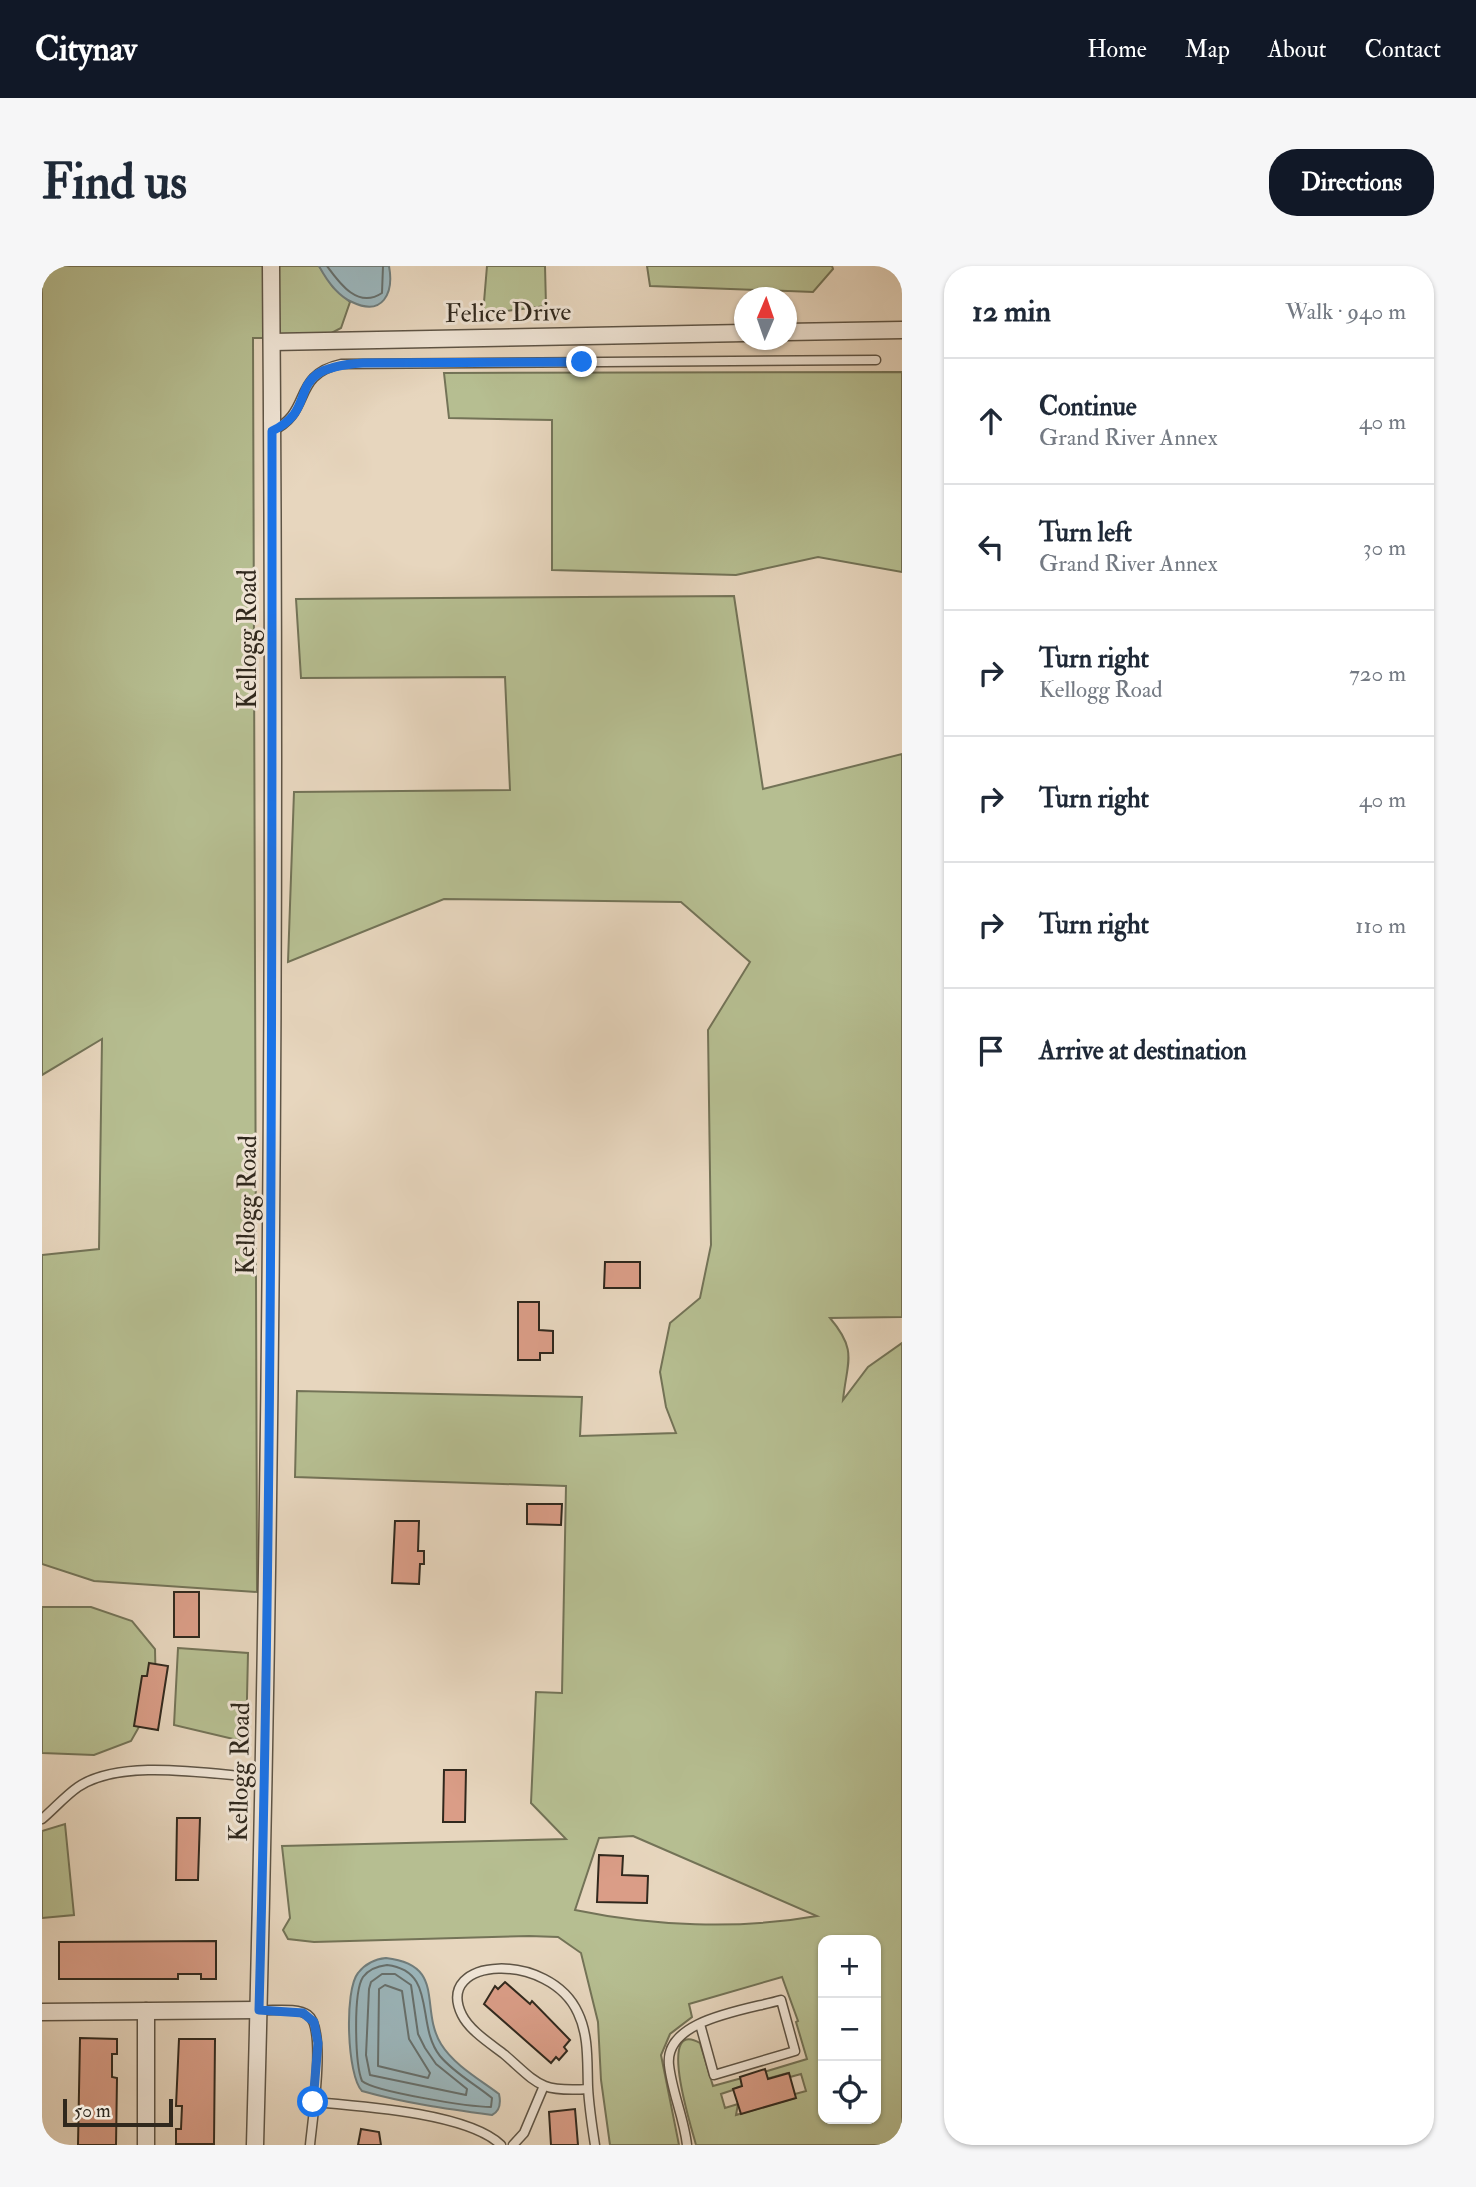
<!DOCTYPE html>
<html lang="en">
<head>
<meta charset="utf-8">
<style>
	:root { --surface:#fff; --page:#f6f6f7; --text:#1f2937; --muted:#747a83; --line:#e0e1e3; --accent:#111827 }
	body { margin:0; font-family:"IM FELL Double Pica",serif; background:var(--page); color:var(--text) }
	.controls { position:absolute; right:21px; bottom:21px; display:grid; overflow:hidden; border-radius:14px; box-shadow:0 2px 5px #0004 }
	.controls button { width:63px; height:63px; display:grid; place-items:center; padding:0; border:0; border-bottom:2px solid var(--line); background:var(--surface); color:var(--text); font:35px sans-serif }
	.compass { position:absolute; left:692px; top:21px; width:63px; height:63px; border-radius:50%; background:var(--surface); box-shadow:0 2px 5px #0004; rotate:2deg }
	.scale { position:absolute; left:21px; bottom:18px; width:110px; box-sizing:border-box; padding-left:7px; border:4px solid #30281d; border-top:0; font-size:19px; line-height:24px; white-space:nowrap; color:#30281d; -webkit-text-stroke:5px #efe4d5; paint-order:stroke }
	.stop { position:absolute; width:21px; height:21px; margin:-16px; border:5px solid #1a73e8; border-radius:50%; background:#fff }
	.stop.end { background:#1a73e8; border-color:#fff; box-shadow:0 2px 7px #0008 }
	.list { margin:0; padding:0; list-style:none }
	h2 { display:flex; justify-content:space-between; align-items:center; height:91px; margin:0; padding:0 28px; font-size:30px }
	h2 small { font-size:23px; font-weight:400; color:var(--muted) }
	.list li { display:grid; grid-template-columns:46px 1fr auto; gap:21px; align-items:center; box-sizing:border-box; height:126px; padding:0 28px; border-top:2px solid var(--line) }
	.list b { display:block; font-size:26px; white-space:nowrap }
	.list p { margin:0; font-size:23px; white-space:nowrap; color:var(--muted) }
	.list em { font-size:23px; font-style:normal; color:var(--muted) }
	.icon { flex:none; width:38px; height:38px; fill:none; stroke:currentColor; stroke-width:2; stroke-linecap:round; stroke-linejoin:round }
	.map { position:relative; flex:none; width:860px; height:1879px; overflow:hidden; border-radius:28px }
	header { display:flex; align-items:center; gap:42px; box-sizing:border-box; height:98px; padding:0 35px; background:var(--accent); color:#fff }
	header strong { font-size:33px }
	nav { display:flex; gap:38px; margin-inline-start:auto; font-size:24px }
	.intro { display:flex; align-items:center; justify-content:space-between; box-sizing:border-box; height:168px; padding:0 42px }
	h1 { margin:0; font-size:49px }
	.button { padding:18px 32px; border-radius:28px; background:var(--accent); color:#fff; font-size:24px; font-weight:700 }
	main { display:flex; gap:42px; padding:0 42px }
	aside { flex:1; background:var(--surface); border-radius:28px; box-shadow:0 2px 5px #0004 }
	.map>svg:first-child { display:block }
	.green { fill:#b6be91; stroke:#737357; stroke-width:2; fill-rule:evenodd }
	.water { fill:#9bb6bc; stroke:#707d7c; stroke-width:2 }
	.lines { fill:none; stroke-linecap:round; stroke-linejoin:round }
	.shore { stroke:#666f6c; stroke-width:2 }
	.building { fill:#da9d87; stroke:#30281d; stroke-width:2 }
	.service-casing { stroke:#5e5445; stroke-width:11 }
	.minor-casing { stroke:#5e5445; stroke-width:19 }
	.service { stroke:#efe4d5; stroke-width:8 }
	.minor { stroke:#efe4d5; stroke-width:16 }
	.route { stroke:#1a73e8; stroke-width:9 }
	.labels { text-anchor:middle; dominant-baseline:central; stroke-width:6; stroke-linejoin:round; paint-order:stroke }
	.street-label { font-size:26px; fill:#30281d; stroke:#efe4d5 }
</style>
</head>
<body>
<header>
<strong>Citynav</strong>
<nav><a>Home</a><a>Map</a><a>About</a><a>Contact</a></nav>
</header>
<div class="intro"><h1>Find us</h1><a class="button">Directions</a></div>
<main>
<div class="map">
<svg width="860" height="1879" viewBox="0 0 860 1879">
	<rect width="100%" height="100%" fill="#e7d6be"/>
	<filter id="stains"><feTurbulence type="fractalNoise" baseFrequency=".00286" numOctaves="4"/><feColorMatrix values="0 0 0 0 .2 0 0 0 0 .09 0 0 0 0 .02 0 0 0 .5 -.17"/></filter>
	<radialGradient id="worn" r=".72"><stop offset=".6" stop-color="#630" stop-opacity="0"/><stop offset="1" stop-color="#630" stop-opacity=".3"/></radialGradient>
	<g class="green">
		<path d="M0,0H277L291,21L308,36L299,62L280,72H211L215,1326L52,1315L0,1298V989L57,983L60,773L0,809Z"/>
		<path d="M445,0H503L504,40L441,48Z"/>
		<path d="M605,0H790L791,3L771,26L608,20Z"/>
		<path d="M860,106V306L776,291L694,309L510,304V154L407,152L402,107Z"/>
		<path d="M692,330L721,523L860,488V1051L788,1052C816,1085 805,1095 801,1134L826,1101L860,1077V1879H654C651,1866 613,1751 658,1777L671,1820L700,1812L703,1820L679,1828L683,1842L696,1838L694,1849L753,1832V1828L764,1825L759,1808L748,1811L746,1807L724,1813L722,1806L765,1793L754,1756L756,1755L740,1711L647,1738L650,1751L628,1768L619,1789L637,1879H568L559,1814L556,1756L539,1687L516,1671L487,1670L272,1676L246,1673L241,1664L248,1652L240,1580L524,1573L489,1537L494,1426L520,1427L524,1220L253,1211L255,1125L540,1131L538,1170L634,1167L624,1141L618,1106L628,1057L658,1032L669,979L666,764L708,696L639,636L402,633L246,696L252,526L468,524L463,411L259,412L254,333ZM591,1570L775,1650C696,1664 610,1660 533,1644L557,1572ZM781,1674H834V1853H781Z"/>
		<path d="M0,1341H49L90,1355L113,1383L114,1431L89,1475L52,1489L0,1487Z"/>
		<path d="M136,1382L206,1387L204,1476L132,1459Z"/>
		<path d="M23,1558L32,1649L0,1652V1565Z"/>
	</g>
	<g class="water">
		<path d="M277,0H347C352,27 341,51 310,36C296,30 284,13 277,0Z"/>
		<path d="M344,1692C405,1699 377,1742 399,1778C412,1799 437,1813 457,1828C459,1837 458,1845 450,1849C406,1843 362,1837 320,1825C305,1810 302,1724 316,1707C323,1698 333,1693 344,1692Z"/>
	</g>
	<g class="lines">
		<g class="shore">
			<path d="M285,0C298,18 316,43 340,27L341,0"/>
			<path d="M345,1699C396,1705 373,1759 398,1790C412,1807 433,1818 450,1832L449,1841C429,1841 333,1826 320,1815C313,1798 311,1726 321,1711C327,1703 336,1700 345,1699Z"/>
			<path d="M340,1708H353L369,1719L376,1768L383,1782L394,1798L425,1823L424,1829L328,1809L324,1789L327,1723L329,1716Z"/>
			<path d="M343,1719L360,1725L367,1773L388,1807L386,1812L336,1800L337,1723Z"/>
		</g>
	</g>
	<g class="building">
		<path d="M563,996H598V1022H562Z"/>
		<path d="M476,1036H497V1064L511,1065V1087H498V1094H476Z"/>
		<path d="M485,1238H520L519,1259L485,1258Z"/>
		<path d="M353,1255H377L376,1285H382V1298H378L377,1318L350,1317Z"/>
		<rect x="132" y="1326" width="25" height="45"/>
		<path d="M107,1397L126,1400L116,1464L92,1460L100,1410H105Z"/>
		<path d="M402,1504H424L423,1556H401Z"/>
		<path d="M135,1552H158L156,1614H134Z"/>
		<path d="M557,1589L581,1590L580,1609L606,1610L605,1637L555,1636Z"/>
		<path d="M174,1675V1713H159V1708H136V1713H17V1676Z"/>
		<path d="M463,1716L488,1738L490,1735L528,1774L522,1781L525,1785L517,1794L514,1791L509,1797L442,1738L453,1720L456,1723Z"/>
		<path d="M38,1772L75,1773V1788H70V1811L75,1812L74,1879H36Z"/>
		<path d="M137,1773H173L172,1878H134V1863H139L140,1840H134Z"/>
		<path d="M723,1803L726,1813L747,1807L754,1832L699,1848L691,1823L700,1820L698,1811Z"/>
		<path d="M533,1843L536,1879H509L507,1846Z"/>
		<path d="M319,1863L337,1866L339,1879H316Z"/>
	</g>
	<g class="lines">
		<g class="service-casing">
			<g id="service">
				<path d="M230,165C271,146 249,109 299,98L834,94"/>
				<path d="M0,1553C12,1543 23,1530 36,1521C80,1491 172,1509 223,1512"/>
				<path d="M217,1744C231,1745 255,1741 266,1749C285,1762 270,1856 268,1879"/>
				<path d="M546,1823C498,1826 497,1819 463,1789C449,1778 428,1765 420,1749C391,1690 508,1685 536,1747C547,1770 545,1796 546,1821C547,1840 550,1860 553,1879"/>
				<path d="M271,1836C318,1840 426,1847 459,1879"/>
				<path d="M471,1879L482,1867L501,1822"/>
				<path d="M645,1879C642,1852 630,1826 627,1799C622,1753 705,1744 739,1734L753,1785L672,1809L658,1758"/>
			</g>
		</g>
		<g class="minor-casing">
			<g id="minor">
				<path d="M744,66L860,64"/>
				<path d="M230,76L702,67"/>
				<path d="M0,1746L217,1744"/>
				<path d="M104,1879V1745"/>
				<path d="M213,1879C230,1253 234,626 229,0"/>
			</g>
		</g>
		<use href="#service" class="service"/>
		<use href="#minor" class="minor"/>
	</g>
	<g class="lines">
		<path class="route" d="M271,1836L276,1777L272,1756L261,1747L217,1744C231,1218 230,692 230,165C282,141 236,102 321,97L540,96"/>
	</g>
	<g class="labels">
		<g class="street-label">
			<text transform="translate(466 47) rotate(-1)">Felice Drive</text>
			<text transform="translate(206 373) rotate(-90)">Kellogg Road</text>
			<text transform="translate(205 939) rotate(-89)">Kellogg Road</text>
			<text transform="translate(198 1506) rotate(-89)">Kellogg Road</text>
		</g>
	</g>
	<rect width="100%" height="100%" filter="url(#stains)"/>
	<rect width="100%" height="100%" fill="url(#worn)"/>
</svg>
<div class="controls">
<button>+</button>
<button>−</button>
<button><svg class="icon" aria-label="locate" viewBox="0 0 24 24"><circle cx="12" cy="12" r="6"/><path d="M12 2v4M12 18v4M2 12h4M18 12h4"/></svg></button>
</div>
<svg class="compass" viewBox="-18 -18 36 36"><path d="M0-13l5 13h-10z" fill="#e53935"/><path d="M0 13l5-13h-10z" fill="#747a83"/></svg>
<div class="scale">50 m</div>
<div class="stop" style="left:271px;top:1836px"></div>
<div class="stop end" style="left:540px;top:96px"></div>
</div>
<aside>
<h2>12 min<small>Walk · 940 m</small></h2>
<ul class="list">
<li><svg class="icon" aria-label="ahead" viewBox="0 0 24 24"><path d="M12 20V5M6 11l6-6 6 6"/></svg><div><b>Continue</b><p>Grand River Annex</p></div><em>40 m</em></li>
<li><svg class="icon" aria-label="left" viewBox="0 0 24 24"><path d="M17 20v-9H6M10 6l-5 5 5 5"/></svg><div><b>Turn left</b><p>Grand River Annex</p></div><em>30 m</em></li>
<li><svg class="icon" aria-label="right" viewBox="0 0 24 24"><path d="M7 20v-9h11M14 6l5 5-5 5"/></svg><div><b>Turn right</b><p>Kellogg Road</p></div><em>720 m</em></li>
<li><svg class="icon" aria-label="right" viewBox="0 0 24 24"><path d="M7 20v-9h11M14 6l5 5-5 5"/></svg><div><b>Turn right</b></div><em>40 m</em></li>
<li><svg class="icon" aria-label="right" viewBox="0 0 24 24"><path d="M7 20v-9h11M14 6l5 5-5 5"/></svg><div><b>Turn right</b></div><em>110 m</em></li>
<li><svg class="icon" aria-label="arrive" viewBox="0 0 24 24"><path d="M6 21V4h12l-3 4 3 4H6"/></svg><div><b>Arrive at destination</b></div></li>
</ul>
</aside>
</main>
</body>
</html>
